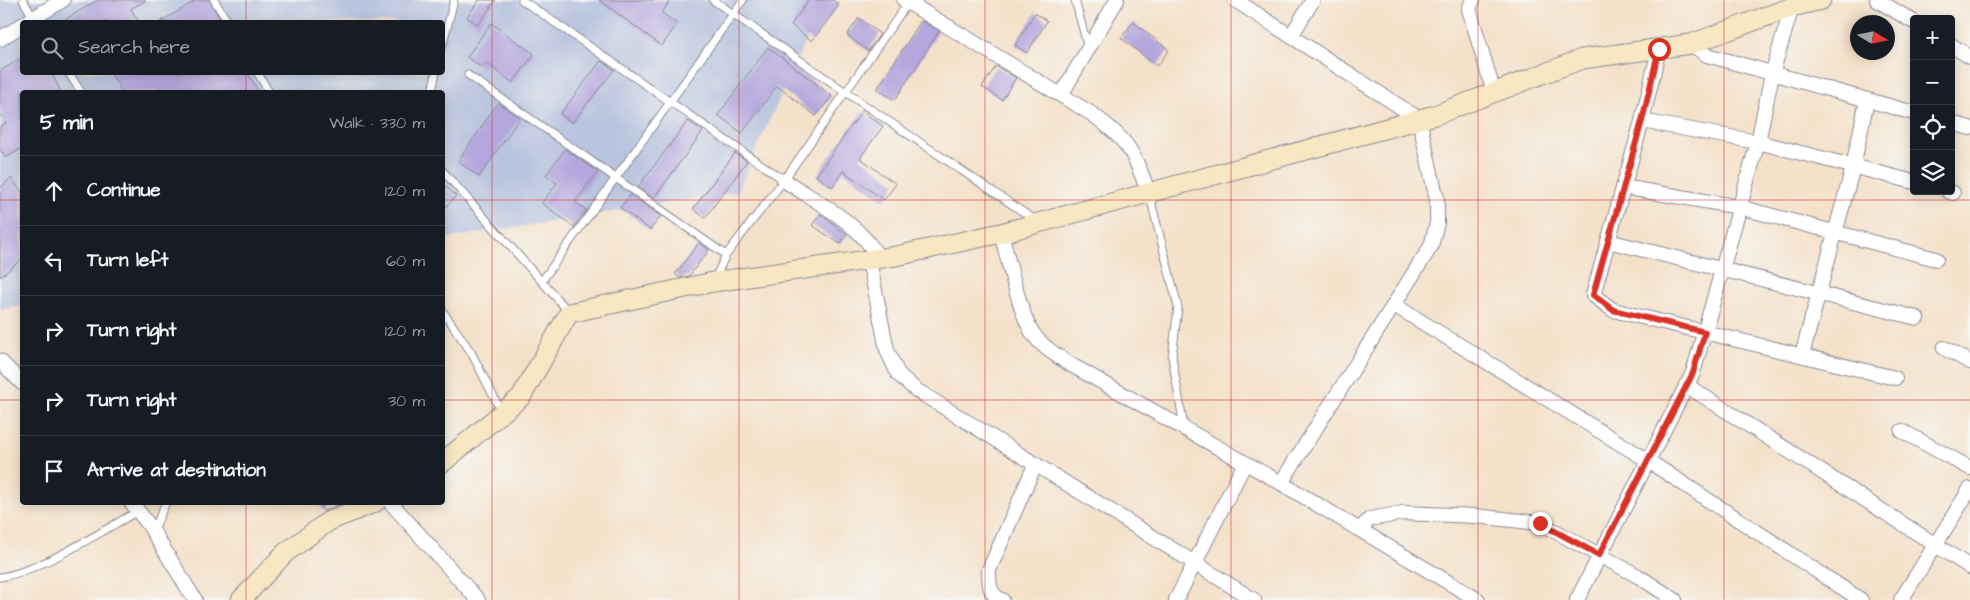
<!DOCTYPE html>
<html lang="en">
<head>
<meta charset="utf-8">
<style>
	:root { --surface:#171b24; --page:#242831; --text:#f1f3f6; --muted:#9ea1a6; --line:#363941 }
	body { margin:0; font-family:"Architects Daughter",sans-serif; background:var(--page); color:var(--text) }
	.controls { position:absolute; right:15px; top:15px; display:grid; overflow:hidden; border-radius:5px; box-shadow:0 2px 12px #0003 }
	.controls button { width:45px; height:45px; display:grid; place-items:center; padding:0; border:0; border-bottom:1px solid var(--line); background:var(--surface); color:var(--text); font:25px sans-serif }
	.compass { position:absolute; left:1850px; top:15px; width:45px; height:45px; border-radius:50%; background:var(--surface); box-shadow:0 2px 12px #0003; rotate:100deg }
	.stop { position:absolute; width:15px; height:15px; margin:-11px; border:4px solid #d93025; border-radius:50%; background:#fff }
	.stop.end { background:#d93025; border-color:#fff; box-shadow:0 1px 5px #0008 }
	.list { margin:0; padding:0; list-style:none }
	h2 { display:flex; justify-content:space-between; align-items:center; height:65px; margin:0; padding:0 20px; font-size:21px }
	h2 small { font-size:16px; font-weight:400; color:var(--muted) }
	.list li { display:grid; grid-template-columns:32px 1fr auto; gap:15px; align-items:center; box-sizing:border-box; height:70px; padding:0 20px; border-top:1px solid var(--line) }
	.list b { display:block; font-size:19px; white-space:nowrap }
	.list em { font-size:16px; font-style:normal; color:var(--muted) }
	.icon { flex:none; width:28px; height:28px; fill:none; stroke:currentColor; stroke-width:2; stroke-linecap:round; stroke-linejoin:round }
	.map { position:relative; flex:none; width:1970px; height:600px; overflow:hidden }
	.search { position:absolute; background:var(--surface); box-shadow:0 2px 12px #0003; left:20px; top:20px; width:425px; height:55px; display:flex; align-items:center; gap:12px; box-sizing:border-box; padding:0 18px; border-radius:5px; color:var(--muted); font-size:19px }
	.panel { position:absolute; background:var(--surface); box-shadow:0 2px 12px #0003; left:20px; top:90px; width:425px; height:415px; border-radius:5px }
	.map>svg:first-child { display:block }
	.industrial { fill:#b9c4de; fill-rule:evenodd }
	.building { fill:#b5a7dd }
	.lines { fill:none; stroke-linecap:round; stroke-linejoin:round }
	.lane-casing { stroke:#888894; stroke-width:9 }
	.street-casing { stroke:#888894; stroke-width:16 }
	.secondary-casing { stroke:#888894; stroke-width:21 }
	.lane { stroke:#fff; stroke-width:7 }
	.street { stroke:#fff; stroke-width:14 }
	.secondary { stroke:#f7e8c3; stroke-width:19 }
	.route { stroke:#d93025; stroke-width:6 }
	.grid { fill:none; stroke:#d62828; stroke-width:1; stroke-opacity:0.55 }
</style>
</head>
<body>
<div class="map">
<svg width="1970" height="600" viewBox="0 0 1970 600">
	<rect width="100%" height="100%" fill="#f6f6f2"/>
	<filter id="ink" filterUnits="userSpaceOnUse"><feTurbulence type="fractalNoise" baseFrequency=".02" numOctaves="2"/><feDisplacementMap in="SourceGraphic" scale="10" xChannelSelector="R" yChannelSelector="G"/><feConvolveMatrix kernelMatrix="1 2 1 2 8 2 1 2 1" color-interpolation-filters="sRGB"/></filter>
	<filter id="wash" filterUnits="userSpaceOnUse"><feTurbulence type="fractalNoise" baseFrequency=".0096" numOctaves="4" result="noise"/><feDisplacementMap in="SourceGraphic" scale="20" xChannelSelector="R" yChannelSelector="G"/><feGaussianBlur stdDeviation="1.12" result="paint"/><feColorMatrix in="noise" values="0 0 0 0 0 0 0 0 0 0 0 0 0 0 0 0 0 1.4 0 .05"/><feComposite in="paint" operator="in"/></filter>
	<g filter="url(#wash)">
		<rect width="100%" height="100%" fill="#f4e1c9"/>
		<path class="industrial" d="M0,0H824L737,192L443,239L442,92H22V306L0,310ZM22,22H442V72H22Z"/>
		<g id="blocks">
			<g class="building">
				<path d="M98,0H146L131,9L139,22H61Z"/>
				<path d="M197,0H209L222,22H160Z"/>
				<path d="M479,0H496L478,25L467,17Z"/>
				<path d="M599,0H670L662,13L677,24L662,46Z"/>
				<path d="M809,0H833L839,5L812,41L791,25Z"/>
				<path d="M1035,13L1047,21L1027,53L1015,45Z"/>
				<path d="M859,18L880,34L868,51L847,35Z"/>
				<path d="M921,21L939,31L895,100L877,89Z"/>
				<path d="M1133,22L1169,50L1157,66L1121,38Z"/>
				<path d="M491,23L534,54L513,83L486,63L482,68L467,57Z"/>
				<path d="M768,47L832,96L816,116L777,86L742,133L718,115Z"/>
				<path d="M22,58V72H51L61,92H22V148L6,158L0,149V127L6,123L0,113V71Z"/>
				<path d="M601,61L614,70L572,123L560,114Z"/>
				<path d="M996,66L1016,78L1002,100L982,87Z"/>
				<path d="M110,72H247L259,92H122Z"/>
				<path d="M498,103L520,118L479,177L458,161Z"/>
				<path d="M862,111L883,126L860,158L896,184L884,200L843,171L832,187L816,176Z"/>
				<path d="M688,121L703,131L654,198L638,187Z"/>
				<path d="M565,149L598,172L575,202L586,210L574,227L542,203L557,183L546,175Z"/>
				<path d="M735,153L747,161L705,218L693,209Z"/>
				<path d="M11,178L22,192V259L0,277V188Z"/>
				<path d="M442,183L456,196L442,211Z"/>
				<path d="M630,195L661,216L650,230L620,208Z"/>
				<path d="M820,214L847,234L840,244L812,225Z"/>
				<path d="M699,243L709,250L689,276L680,278L675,274Z"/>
				<path d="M318,502H345L323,511Z"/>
			</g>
		</g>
	</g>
	<g filter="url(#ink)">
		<use href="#blocks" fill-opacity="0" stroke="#888894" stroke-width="1"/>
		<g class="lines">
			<g class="lane-casing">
				<g id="lane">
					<path d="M23,0L34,19"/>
					<path d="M214,0L228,22"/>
					<path d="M522,0L784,180"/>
					<path d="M713,0L847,93L1035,220"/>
					<path d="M1075,0L1088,48"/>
					<path d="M442,47L454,0"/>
					<path d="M68,72L81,92"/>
					<path d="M257,72L269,92"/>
					<path d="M468,75L726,255"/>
					<path d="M432,92L436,72"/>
					<path d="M442,170L569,312"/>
					<path d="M1149,193L1178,307L1172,357L1184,427"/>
					<path d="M714,280L726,255L784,180L910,0"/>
					<path d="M542,281L743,0"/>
					<path d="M442,310L471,352L501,411"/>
					<path d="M153,532L166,502"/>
					<path d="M0,577C39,572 102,531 138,511"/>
				</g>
			</g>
			<g class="street-casing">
				<g id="street">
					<path d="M904,0L1092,114C1130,142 1132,150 1149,193"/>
					<path d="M1235,0L1419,119L1437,200V223L1431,246L1281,483"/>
					<path d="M1473,0L1469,9L1494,93"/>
					<path d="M1877,0L1914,22"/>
					<path d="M27,22L63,0"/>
					<path d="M1291,36L1313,0"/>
					<path d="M0,39L22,25"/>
					<path d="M1691,44L1707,55L1914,113"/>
					<path d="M1951,45L1970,57"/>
					<path d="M1659,49L1642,121L1593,295L1613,310L1895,378"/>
					<path d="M1061,95L1117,0"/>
					<path d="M1642,121L1758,142L1914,182"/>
					<path d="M1951,123L1970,128"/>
					<path d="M784,180C818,203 858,222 879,258"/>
					<path d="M1623,187L1739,207L1936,259"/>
					<path d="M1948,191L1953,193"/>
					<path d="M1001,233C1008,258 1020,316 1034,335C1042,347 1055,354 1066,362L1281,483L1478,600"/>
					<path d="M1608,241L1917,318"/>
					<path d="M869,260L887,350L898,374L916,390L1254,600"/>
					<path d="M1394,305L1647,460L1861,600"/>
					<path d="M1944,348L1970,362"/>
					<path d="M1802,355L1853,167L1867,100"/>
					<path d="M0,361L22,383"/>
					<path d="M1686,385L1970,567"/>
					<path d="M1902,431L1970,468"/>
					<path d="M131,502L149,525L195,600"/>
					<path d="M390,502L478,600"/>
					<path d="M1360,529L1370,519L1403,513L1475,516L1540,523L1638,576L1675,600"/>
					<path d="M1002,600C989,595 989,583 989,570L1035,465"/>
					<path d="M1176,600L1245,463"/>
					<path d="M1577,600L1693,373L1758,142L1772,74L1792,7"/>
					<path d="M1901,600L1970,489"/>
				</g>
			</g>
			<g class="secondary-casing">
				<g id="secondary">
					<path d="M442,463L521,397L569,313L713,282L896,256L1001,233L1435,115L1582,59L1691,44L1792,7L1821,0"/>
					<path d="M241,600L285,553L329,521L376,502"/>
				</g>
			</g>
			<use href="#lane" class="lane"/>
			<use href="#street" class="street"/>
			<use href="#secondary" class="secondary"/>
		</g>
	</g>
	<g class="lines" filter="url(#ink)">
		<path class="route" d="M1540,523L1599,555L1693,373L1705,332L1613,310L1593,295L1642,121L1659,49"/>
	</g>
	<path class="grid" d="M246,0V22M492,0V600M739,0V600M985,0V600M1231,0V600M1478,0V600M1724,0V600M246,72V92M0,200H22M442,200H1970M0,400H22M442,400H1970M246,502V600"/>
</svg>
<div class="controls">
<button>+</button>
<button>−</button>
<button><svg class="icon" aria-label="locate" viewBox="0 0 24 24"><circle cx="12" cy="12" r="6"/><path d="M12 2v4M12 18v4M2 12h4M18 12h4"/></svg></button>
<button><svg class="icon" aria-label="layers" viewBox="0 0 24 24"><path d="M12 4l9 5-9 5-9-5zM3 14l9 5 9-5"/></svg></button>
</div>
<svg class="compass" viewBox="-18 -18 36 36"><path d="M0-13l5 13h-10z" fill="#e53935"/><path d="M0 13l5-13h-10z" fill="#9ea1a6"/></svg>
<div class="stop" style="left:1659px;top:49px"></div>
<div class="stop end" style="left:1540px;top:523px"></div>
<div class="search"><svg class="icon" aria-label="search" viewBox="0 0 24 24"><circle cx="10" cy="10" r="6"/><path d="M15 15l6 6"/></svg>Search here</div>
<section class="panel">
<h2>5 min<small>Walk · 330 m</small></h2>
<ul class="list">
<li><svg class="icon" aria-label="ahead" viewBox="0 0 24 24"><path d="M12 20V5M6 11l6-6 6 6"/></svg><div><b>Continue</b></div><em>120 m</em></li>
<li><svg class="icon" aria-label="left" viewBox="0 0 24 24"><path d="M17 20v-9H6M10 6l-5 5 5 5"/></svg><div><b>Turn left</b></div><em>60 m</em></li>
<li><svg class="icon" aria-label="right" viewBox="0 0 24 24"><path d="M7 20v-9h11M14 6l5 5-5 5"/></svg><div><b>Turn right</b></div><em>120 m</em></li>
<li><svg class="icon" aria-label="right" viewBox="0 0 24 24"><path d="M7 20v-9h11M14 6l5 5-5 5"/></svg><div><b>Turn right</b></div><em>30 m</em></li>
<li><svg class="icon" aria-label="arrive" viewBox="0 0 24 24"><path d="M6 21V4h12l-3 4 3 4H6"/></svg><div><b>Arrive at destination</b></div></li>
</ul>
</section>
</div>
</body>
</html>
